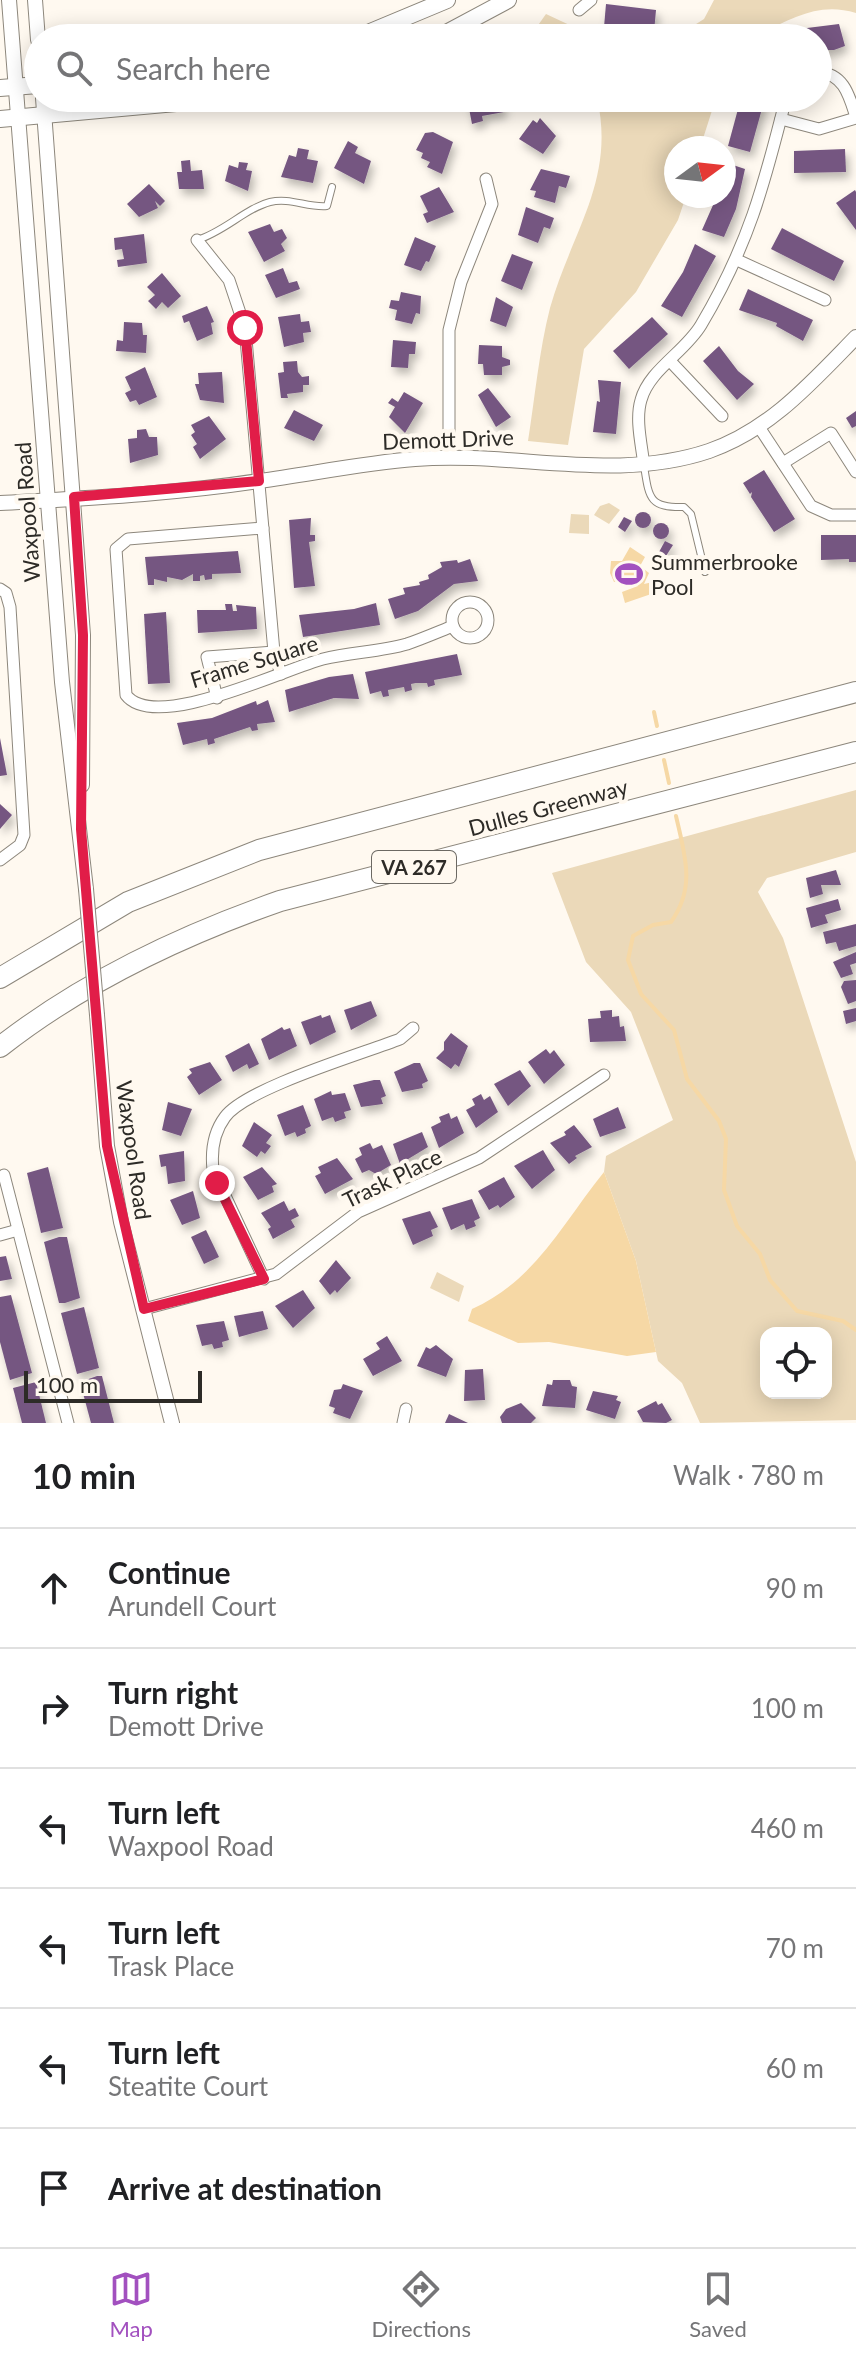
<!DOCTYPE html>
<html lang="en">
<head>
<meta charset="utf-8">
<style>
	:root { --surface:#fff; --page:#f2f2f2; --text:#202124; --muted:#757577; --line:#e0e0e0; --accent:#a250bf }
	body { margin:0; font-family:Lato,sans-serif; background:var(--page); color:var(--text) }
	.controls { position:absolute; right:24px; bottom:24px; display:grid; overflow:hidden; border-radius:16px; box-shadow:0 4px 20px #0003 }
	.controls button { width:72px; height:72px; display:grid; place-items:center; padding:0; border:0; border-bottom:2px solid var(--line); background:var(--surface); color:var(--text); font:40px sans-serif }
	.compass { position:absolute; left:664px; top:136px; width:72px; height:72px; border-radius:50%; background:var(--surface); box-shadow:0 4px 20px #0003; rotate:75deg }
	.scale { position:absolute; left:24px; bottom:20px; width:178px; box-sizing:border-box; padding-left:8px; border:4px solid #2d2b27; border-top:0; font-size:22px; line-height:28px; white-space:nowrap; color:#2d2b27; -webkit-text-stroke:6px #fff9f0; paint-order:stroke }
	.stop { position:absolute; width:24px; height:24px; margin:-18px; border:6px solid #e11d48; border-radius:50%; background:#fff }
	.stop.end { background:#e11d48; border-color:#fff; box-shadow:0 2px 8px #0008 }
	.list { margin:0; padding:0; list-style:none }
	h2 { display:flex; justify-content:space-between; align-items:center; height:104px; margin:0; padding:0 32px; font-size:34px }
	h2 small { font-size:26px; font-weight:400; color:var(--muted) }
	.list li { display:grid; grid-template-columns:52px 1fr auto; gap:24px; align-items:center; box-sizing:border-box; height:120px; padding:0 32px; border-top:2px solid var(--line) }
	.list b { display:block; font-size:30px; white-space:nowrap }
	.list p { margin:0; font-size:26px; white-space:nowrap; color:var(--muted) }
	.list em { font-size:26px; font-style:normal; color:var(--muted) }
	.icon { flex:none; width:44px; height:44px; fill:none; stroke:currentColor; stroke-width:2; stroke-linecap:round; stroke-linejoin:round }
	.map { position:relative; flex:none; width:856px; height:1423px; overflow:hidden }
	.search { position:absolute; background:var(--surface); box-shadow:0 4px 20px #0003; left:24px; right:24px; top:24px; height:88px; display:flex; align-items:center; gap:20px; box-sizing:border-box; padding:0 28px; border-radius:44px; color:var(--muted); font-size:30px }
	.sheet { height:824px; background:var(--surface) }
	nav { display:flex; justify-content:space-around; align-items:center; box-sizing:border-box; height:112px; border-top:2px solid var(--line); background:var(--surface); font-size:22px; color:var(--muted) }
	nav a { display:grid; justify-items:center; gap:4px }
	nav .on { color:var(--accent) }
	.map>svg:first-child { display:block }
	.green { fill:#ebd9b9; fill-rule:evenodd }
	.water { fill:#f6d8a5 }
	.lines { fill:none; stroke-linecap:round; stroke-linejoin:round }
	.stream { stroke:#f6d8a5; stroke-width:4 }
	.building { fill:#755781; filter:url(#shadow) }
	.service-casing { stroke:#8d877c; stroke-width:8 }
	.minor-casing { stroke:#8d877c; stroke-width:13 }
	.tertiary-casing { stroke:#8d877c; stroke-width:16 }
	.secondary-casing { stroke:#8d877c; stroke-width:18 }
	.motorway-casing { stroke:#8d877c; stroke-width:22 }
	.service { stroke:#fff; stroke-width:6 }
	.minor { stroke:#fff; stroke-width:11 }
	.tertiary { stroke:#fff; stroke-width:14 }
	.secondary { stroke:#fff; stroke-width:16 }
	.motorway { stroke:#fff; stroke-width:20 }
	.tertiary-bridge-casing { stroke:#8d877c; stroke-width:16; stroke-linecap:butt }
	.tertiary-bridge { stroke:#fff; stroke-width:14 }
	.route { stroke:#e11d48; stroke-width:10 }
	.labels { text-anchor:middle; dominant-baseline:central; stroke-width:8; stroke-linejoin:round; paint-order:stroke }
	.shield { fill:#fff9f0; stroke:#6c6963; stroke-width:2 }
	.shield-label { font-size:20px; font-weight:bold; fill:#2d2b27 }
	.street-label { font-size:22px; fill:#2d2b27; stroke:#fff9f0 }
	.poi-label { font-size:22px; fill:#2d2b27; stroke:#fff9f0; text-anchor:start }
</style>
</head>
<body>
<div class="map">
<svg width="856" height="1423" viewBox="0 0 856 1423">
	<defs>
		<filter id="shadow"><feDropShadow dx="3.5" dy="6" stdDeviation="4" flood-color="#0004"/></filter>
	</defs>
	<rect width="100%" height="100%" fill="#fff9f0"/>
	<g class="green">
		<path d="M714,0H856V13C815,0 787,23 750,37C730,44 696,38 674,38L704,19Z"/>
		<path d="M546,14L593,36L599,38H529Z"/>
		<path d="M597,98H716L700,148H676V196H686L678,220L636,292L584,349L568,445L528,441C535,397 539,351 550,308C571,233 616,180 597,98Z"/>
		<path d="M609,503L620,510L609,524L594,515L600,506Z"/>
		<path d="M571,514L589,515V534L569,533Z"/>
		<path d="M856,790V852L767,878L758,892L783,938L856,1162V1420L700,1423L682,1383L658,1361L636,1261L604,1172L606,1156L673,1120L631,1012L586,962L552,873ZM766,1333H826V1393H766Z"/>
		<path d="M437,1272L464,1286L459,1302L430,1288Z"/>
	</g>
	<g class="water">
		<path d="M630,547L645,557L640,566L649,573L644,584L653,582L657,592L625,603L622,592L638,586L632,579L614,582L610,573L611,561H622Z"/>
		<path d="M604,1172L636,1261L656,1352L627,1356L549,1342L518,1343L468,1321L472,1309C535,1281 562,1224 604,1172Z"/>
	</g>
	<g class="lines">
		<g class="stream">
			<path d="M654,712L657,726"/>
			<path d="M664,760L669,783"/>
			<path d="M676,816C685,856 696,887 671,922L653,925L633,936L628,960L641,994L674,1030L687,1079L719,1121L726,1139L724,1190L737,1226L760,1254L770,1280L797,1311L843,1321L856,1330"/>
		</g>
	</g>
	<g class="building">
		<path d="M606,4L656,10L654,32L604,27Z"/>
		<path d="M839,24L845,46L834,50H818V38H779L799,29Z"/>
		<path d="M467,98H501L504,112L482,116L483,121L472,124Z"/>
		<path d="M741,98H765L750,152L728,146Z"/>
		<path d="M540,118L556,136L543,154L519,139L533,120L537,123Z"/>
		<path d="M433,132L453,142L442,174L427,167L430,162L421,158L423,153L416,150L425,133Z"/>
		<path d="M348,141L358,147L355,153L371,161L364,184L334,168Z"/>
		<path d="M298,148L309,150L307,159L318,161L313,183L281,177L289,155L296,157Z"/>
		<path d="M845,149L846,172L794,173V151Z"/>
		<path d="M190,160L191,171L202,170L204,189H179L177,172H182L181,161Z"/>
		<path d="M239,162L248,163L246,170L252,171L248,191L225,181L229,165L238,168Z"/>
		<path d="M724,162L745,169L736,209L724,237L702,230L717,196H724Z"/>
		<path d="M541,169L570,176L566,188L559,186L555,203L534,197L536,191L530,190Z"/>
		<path d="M149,184L165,201L160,206L155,201L158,208L139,217L127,204Z"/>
		<path d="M439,187L454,212L427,223L423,214L428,212L420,196Z"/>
		<path d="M855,190L856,192V230L836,203Z"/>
		<path d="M526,207L554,218L550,229L544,227L538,243L518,235Z"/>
		<path d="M270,224L274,232L282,229L287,238L281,244L285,251L264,262L248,232Z"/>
		<path d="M782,228L844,261L834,281L771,249Z"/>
		<path d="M144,234L147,263L118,267L117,260L124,259L122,249L115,250L114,238Z"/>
		<path d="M415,237L436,246L429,262L426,261L421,271L404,265Z"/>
		<path d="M695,244L716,256L682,317L661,306L683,272Z"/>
		<path d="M512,254L533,262L522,290L501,281Z"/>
		<path d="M283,268L289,283L297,281L300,289L276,298L265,275Z"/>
		<path d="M162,273L181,296L168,308L162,302L156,309L148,301L155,295L147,287Z"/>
		<path d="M748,289L813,320L803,341L776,326L777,323L739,310Z"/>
		<path d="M401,292L421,296L420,314L416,313L412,324L395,320L397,310L389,308L391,300L399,301Z"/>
		<path d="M496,297L513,307L506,327L490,321Z"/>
		<path d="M207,306L214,322L211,323L213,334L197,341L189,321L184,323L182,316Z"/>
		<path d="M300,314L301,322L309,321L311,332L303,333L304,342L284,347L278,317Z"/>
		<path d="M652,317L668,334L629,369L613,351Z"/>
		<path d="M124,322L142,323L143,335H147L146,353L116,351L117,340L123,341Z"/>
		<path d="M393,340L416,342L415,354H409L408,368L391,367Z"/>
		<path d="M479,345L502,346V357L510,360V365L502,367V375H484L483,364H478Z"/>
		<path d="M719,346L738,371L754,384L737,400L703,361Z"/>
		<path d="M297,361L298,372L302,377L309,376V385H303V392L287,394L288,398H281L278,373L284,372L283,362Z"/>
		<path d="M145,367L157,397L139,405L136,400L130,402L125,393L131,390L125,377Z"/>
		<path d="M222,372L224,403L200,400L195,384H199L198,373Z"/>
		<path d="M598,380L621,382L616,434L593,432L597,401L600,402Z"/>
		<path d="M488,388L511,417L496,427L478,395Z"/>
		<path d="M404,392L423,403L405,433L389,417L395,407L388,403L392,398L398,402Z"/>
		<path d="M294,410L323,425L314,441L284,428Z"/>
		<path d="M856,411V426L852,428L846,418Z"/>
		<path d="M209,416L226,439L200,459L193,447L197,444L191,435L195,432L191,425Z"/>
		<path d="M146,429L149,437H157L158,455L130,463L128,439L137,438V430Z"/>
		<path d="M764,470L795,519L774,532L751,497L752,492L750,494L743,483Z"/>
		<circle cx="643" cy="520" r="8"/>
		<path d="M624,517L632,521L625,532L618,527Z"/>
		<path d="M311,518L310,535H315V541L309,542L315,586L294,588L289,520Z"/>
		<circle cx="661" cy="531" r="8"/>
		<path d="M821,535H856V562H849V559L821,560Z"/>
		<path d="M665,541L673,545L666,556L659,552Z"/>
		<path d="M238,551L241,573L212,574V579L205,580L204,575L200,576V581H193V574L182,580L167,577V582L154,579V585H148L145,557Z"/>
		<path d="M470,559L478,581L454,584L418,611L395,619L388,599L405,594L403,588L420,585L419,582L429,579L428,575L442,567L440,562L457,560L458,563Z"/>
		<path d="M376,603L380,625L303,637L299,615L354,609Z"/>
		<path d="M225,604H232L233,611H237L236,605L256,607L257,629L198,633L197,610H226Z"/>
		<path d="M166,612L170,683L148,684L144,614Z"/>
		<path d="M457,654L462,675L434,680L435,685L428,687L427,683H416L411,684L412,690L405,692L404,687L388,690L389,696L383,697L381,691L370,694L365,672Z"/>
		<path d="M353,674L359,699L334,698L289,712L285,690L329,677Z"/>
		<path d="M256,701L257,705L268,700L275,722L257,724L258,730L252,731L250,727L214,739L215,743L208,745L207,739L183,745L177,723L212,718Z"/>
		<path d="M0,738L7,775L0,776Z"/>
		<path d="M0,804L12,815L0,829Z"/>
		<path d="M836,870L841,885H821L823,894L810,898L806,878Z"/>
		<path d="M838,899L841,910L825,915L828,923L811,928L806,908Z"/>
		<path d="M856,924V946L839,951L836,942L826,944L823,932Z"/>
		<path d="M856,952V963L850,965L853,974L841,978L833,962Z"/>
		<path d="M856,980V1001L848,1004L841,987L844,981Z"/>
		<path d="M371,1001L377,1016L351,1030L344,1010Z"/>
		<path d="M856,1008V1021L846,1024L843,1011Z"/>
		<path d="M612,1010V1017L619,1016L620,1027L624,1026L626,1041L590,1042L588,1019L601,1018L600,1011Z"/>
		<path d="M321,1015L322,1018L330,1015L336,1032L310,1045L301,1022Z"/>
		<path d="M282,1027L284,1030L290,1028L297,1046L269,1060L261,1039Z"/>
		<path d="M451,1033L468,1046L459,1067L455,1064L451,1069L436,1058L444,1050V1042Z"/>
		<path d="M249,1043L259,1064L249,1069L247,1064L233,1072L225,1056Z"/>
		<path d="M546,1049L550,1054L554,1050L565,1065L544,1084L528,1062Z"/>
		<path d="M210,1062L222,1080L199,1095L187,1077L192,1073L189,1069Z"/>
		<path d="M414,1063H420L428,1081L422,1084L423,1088L402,1092L394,1072Z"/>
		<path d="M520,1070L531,1086L508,1106L494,1084Z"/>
		<path d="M374,1080H380L386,1096L381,1098L383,1104L361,1107L353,1085Z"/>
		<path d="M331,1091L332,1095L345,1093L351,1110L344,1112L346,1118L335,1122L333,1117L322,1121L314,1099Z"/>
		<path d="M481,1094L484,1100L490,1096L498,1112L476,1128L466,1110L475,1105L472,1099Z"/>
		<path d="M168,1102L192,1109L181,1136L162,1130Z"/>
		<path d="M303,1105L311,1126L305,1129L306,1133L297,1137L295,1132L285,1136L277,1115Z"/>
		<path d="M618,1107L626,1128L600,1137L593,1119Z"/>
		<path d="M449,1113L451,1119L457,1116L464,1133L439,1148L431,1127L441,1122L439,1117Z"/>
		<path d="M254,1122L272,1135L266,1143L271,1146L265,1154L261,1151L257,1157L242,1146Z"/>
		<path d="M574,1125L592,1147L575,1156L577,1158L569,1164L550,1143L566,1135L564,1132Z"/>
		<path d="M422,1132L428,1147L400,1164L393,1144Z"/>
		<path d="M370,1143L373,1149L382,1145L391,1165L376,1174L369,1170L362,1173L355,1159L362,1155L359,1148Z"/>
		<path d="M543,1150L555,1170L532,1189L514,1166Z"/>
		<path d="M184,1151L185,1181L168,1184L166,1166L161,1167L159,1155Z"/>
		<path d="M337,1158L353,1179L325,1194L315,1176L321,1173L318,1167Z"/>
		<path d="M48,1167L63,1228L41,1233L27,1173Z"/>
		<path d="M262,1167L277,1184L272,1186L274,1192L258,1200L243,1177Z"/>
		<path d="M504,1177L515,1197L500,1208L498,1205L489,1210L478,1191Z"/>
		<path d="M193,1191L200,1218L182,1225L170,1200Z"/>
		<path d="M472,1199L480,1218L474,1221L476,1226L466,1230L464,1224L451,1230L442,1208Z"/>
		<path d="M284,1201L289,1211L295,1208L299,1216L291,1220L295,1227L273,1239L268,1229L271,1227L261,1213Z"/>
		<path d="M430,1211L438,1227L431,1230L433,1236L413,1245L402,1219Z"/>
		<path d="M206,1230L219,1257L204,1264L191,1237Z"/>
		<path d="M59,1237H67L80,1298L65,1303H59L44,1242Z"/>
		<path d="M6,1256L12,1279L0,1281V1257Z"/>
		<path d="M336,1260L351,1278L337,1293L335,1290L330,1295L319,1281Z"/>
		<path d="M303,1290L315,1308L293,1328L275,1306Z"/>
		<path d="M11,1295L32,1373L10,1380L0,1342V1297Z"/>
		<path d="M84,1307L99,1368L77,1374L61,1313Z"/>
		<path d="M263,1311L268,1329L239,1337L234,1316Z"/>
		<path d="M224,1321L229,1340L222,1342L223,1347L214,1349L212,1344L202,1346L196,1325Z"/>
		<path d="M387,1336L402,1361L373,1376L363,1359L380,1349L376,1343Z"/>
		<path d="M436,1345L453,1359L446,1377L417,1366L426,1347L430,1349Z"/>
		<path d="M483,1369L485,1400L464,1401L465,1370Z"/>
		<path d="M97,1376H102L114,1423H91L80,1382Z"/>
		<path d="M553,1380H570L572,1386L577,1387L575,1408L542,1406L547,1384L552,1385Z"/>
		<path d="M36,1382L46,1423H22L13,1388Z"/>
		<path d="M343,1384L363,1391L350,1419L333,1413L335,1408L329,1406L334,1390L341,1389Z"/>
		<path d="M593,1391L618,1396L616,1400L621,1402L615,1419L586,1410Z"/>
		<path d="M656,1401L658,1405L662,1403L672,1420L666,1423L643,1422L637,1411Z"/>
		<path d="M521,1403L536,1418L531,1423H502L500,1417L506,1409Z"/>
		<path d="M449,1414L468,1423H445Z"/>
	</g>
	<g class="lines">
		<g class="service-casing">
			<g id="service">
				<path d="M197,240C224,232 246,208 270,202C290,197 308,208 327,206L332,187"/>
				<path d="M644,466C649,498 649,508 684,507L691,514L705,572"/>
			</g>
		</g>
		<g class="minor-casing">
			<g id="minor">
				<path d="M579,10L591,0"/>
				<path d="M818,72C844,74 849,95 856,117"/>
				<path d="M781,119L819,129L856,118"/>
				<path d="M197,240L229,280L245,328L274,652L281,674"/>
				<path d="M737,260L825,300"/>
				<path d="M671,362L722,416"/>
				<path d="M759,427L811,506L831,515H856"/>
				<path d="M449,457V330L461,282L492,204L486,179"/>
				<path d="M783,463L831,433L856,472"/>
				<path d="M644,466C642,446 635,420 641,400C649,370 685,352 701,325C748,246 764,186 786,98"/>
				<path d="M263,528L128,539L116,549L126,695C155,733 284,669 323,659C350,652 380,652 407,644C422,639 438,632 453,626"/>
				<path d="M0,589L6,593L10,607L24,835L20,845L0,860"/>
				<circle cx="470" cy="620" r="18"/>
				<path d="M217,698L207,657L274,652"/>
				<path d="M4,1175L68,1423"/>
				<path d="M0,1235L18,1230"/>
				<path d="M264,1279L213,1170C211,1151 213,1133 225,1117C246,1088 362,1054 400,1039L413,1028"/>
				<path d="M144,1309L276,1274L358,1212L479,1158L604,1075"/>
				<path d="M403,1423L406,1409"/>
			</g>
		</g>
		<g class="tertiary-casing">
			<g id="tertiary">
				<path d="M9,0L62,682L86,889"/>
				<path d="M35,0L38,40"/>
				<path d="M43,98L83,635L82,785"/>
				<path d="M0,503C86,498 174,494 259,481C311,474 363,463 415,459C514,451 614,483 709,451C770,430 812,382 856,337"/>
				<path d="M97,1015L107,1146L121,1222L172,1423"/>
			</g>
		</g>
		<g class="secondary-casing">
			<g id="secondary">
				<path d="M356,38L447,0"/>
				<path d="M437,38L508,0"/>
				<path d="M0,88L38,85"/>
				<path d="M0,119L231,98"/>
			</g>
		</g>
		<g class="motorway-casing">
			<g id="motorway">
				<path d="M0,978L128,902L259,850L856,692"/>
				<path d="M0,1047C84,981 180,936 280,901L856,752"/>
			</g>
		</g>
		<use href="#service" class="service"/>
		<use href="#minor" class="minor"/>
		<use href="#tertiary" class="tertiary"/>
		<use href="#secondary" class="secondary"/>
		<use href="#motorway" class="motorway"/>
		<g class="tertiary-bridge-casing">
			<path id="tertiary-bridge" d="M86,889L97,1015"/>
		</g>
		<use href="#tertiary-bridge" class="tertiary-bridge"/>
	</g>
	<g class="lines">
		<path class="route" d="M217,1183L264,1279L144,1309L107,1146L81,829L83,635L74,497L259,481L245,328"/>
	</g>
	<defs>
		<g id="stadium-bare" transform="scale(2.16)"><path d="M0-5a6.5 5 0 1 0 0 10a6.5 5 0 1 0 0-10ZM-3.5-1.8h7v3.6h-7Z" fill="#a250bf" stroke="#fff9f0" stroke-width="2.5" paint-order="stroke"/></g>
	</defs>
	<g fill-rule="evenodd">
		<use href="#stadium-bare" x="629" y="574"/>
	</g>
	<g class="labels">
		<rect class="shield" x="372" y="851" width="84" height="32" rx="6"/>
		<g class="shield-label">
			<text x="414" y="867">VA 267</text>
		</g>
		<g class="street-label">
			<text transform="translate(448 439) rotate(-2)">Demott Drive</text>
			<text transform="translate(27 512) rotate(-94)">Waxpool Road</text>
			<text transform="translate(254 661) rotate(-17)">Frame Square</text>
			<text transform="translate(548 807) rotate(-15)">Dulles Greenway</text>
			<text transform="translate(134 1150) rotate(82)">Waxpool Road</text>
			<text transform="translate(392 1178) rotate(-26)">Trask Place</text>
		</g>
		<g class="poi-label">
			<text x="651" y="561">Summerbrooke<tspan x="651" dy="25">Pool</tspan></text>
		</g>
	</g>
</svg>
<div class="controls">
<button><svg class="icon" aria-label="locate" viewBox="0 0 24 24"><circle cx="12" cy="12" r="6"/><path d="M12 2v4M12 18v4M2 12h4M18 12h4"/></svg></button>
</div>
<svg class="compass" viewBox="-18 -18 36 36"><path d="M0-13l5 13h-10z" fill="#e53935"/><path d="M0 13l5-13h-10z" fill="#757577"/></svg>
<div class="scale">100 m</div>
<div class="stop" style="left:245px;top:328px"></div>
<div class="stop end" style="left:217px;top:1183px"></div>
<div class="search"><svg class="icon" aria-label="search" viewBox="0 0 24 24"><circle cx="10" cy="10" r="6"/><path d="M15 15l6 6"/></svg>Search here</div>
</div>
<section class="sheet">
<h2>10 min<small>Walk · 780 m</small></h2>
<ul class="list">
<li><svg class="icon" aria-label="ahead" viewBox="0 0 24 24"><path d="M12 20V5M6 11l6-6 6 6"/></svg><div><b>Continue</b><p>Arundell Court</p></div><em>90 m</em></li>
<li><svg class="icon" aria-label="right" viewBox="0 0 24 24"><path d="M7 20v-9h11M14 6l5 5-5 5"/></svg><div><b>Turn right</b><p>Demott Drive</p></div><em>100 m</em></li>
<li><svg class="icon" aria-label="left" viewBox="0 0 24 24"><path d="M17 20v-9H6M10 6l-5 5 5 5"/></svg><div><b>Turn left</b><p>Waxpool Road</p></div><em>460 m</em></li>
<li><svg class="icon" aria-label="left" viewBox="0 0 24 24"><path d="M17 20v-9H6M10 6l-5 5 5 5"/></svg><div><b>Turn left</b><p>Trask Place</p></div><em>70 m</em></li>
<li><svg class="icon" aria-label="left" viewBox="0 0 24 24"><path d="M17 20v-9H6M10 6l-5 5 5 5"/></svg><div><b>Turn left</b><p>Steatite Court</p></div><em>60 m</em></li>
<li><svg class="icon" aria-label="arrive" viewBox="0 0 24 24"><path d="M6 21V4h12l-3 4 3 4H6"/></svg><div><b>Arrive at destination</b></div></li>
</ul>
</section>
<nav>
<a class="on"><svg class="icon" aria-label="map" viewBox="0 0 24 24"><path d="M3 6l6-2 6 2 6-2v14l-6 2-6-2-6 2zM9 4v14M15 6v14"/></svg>Map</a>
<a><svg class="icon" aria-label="directions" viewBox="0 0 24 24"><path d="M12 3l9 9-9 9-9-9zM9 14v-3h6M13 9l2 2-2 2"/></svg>Directions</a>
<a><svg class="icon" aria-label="saved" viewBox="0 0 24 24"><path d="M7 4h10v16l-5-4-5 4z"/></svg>Saved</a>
</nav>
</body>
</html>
